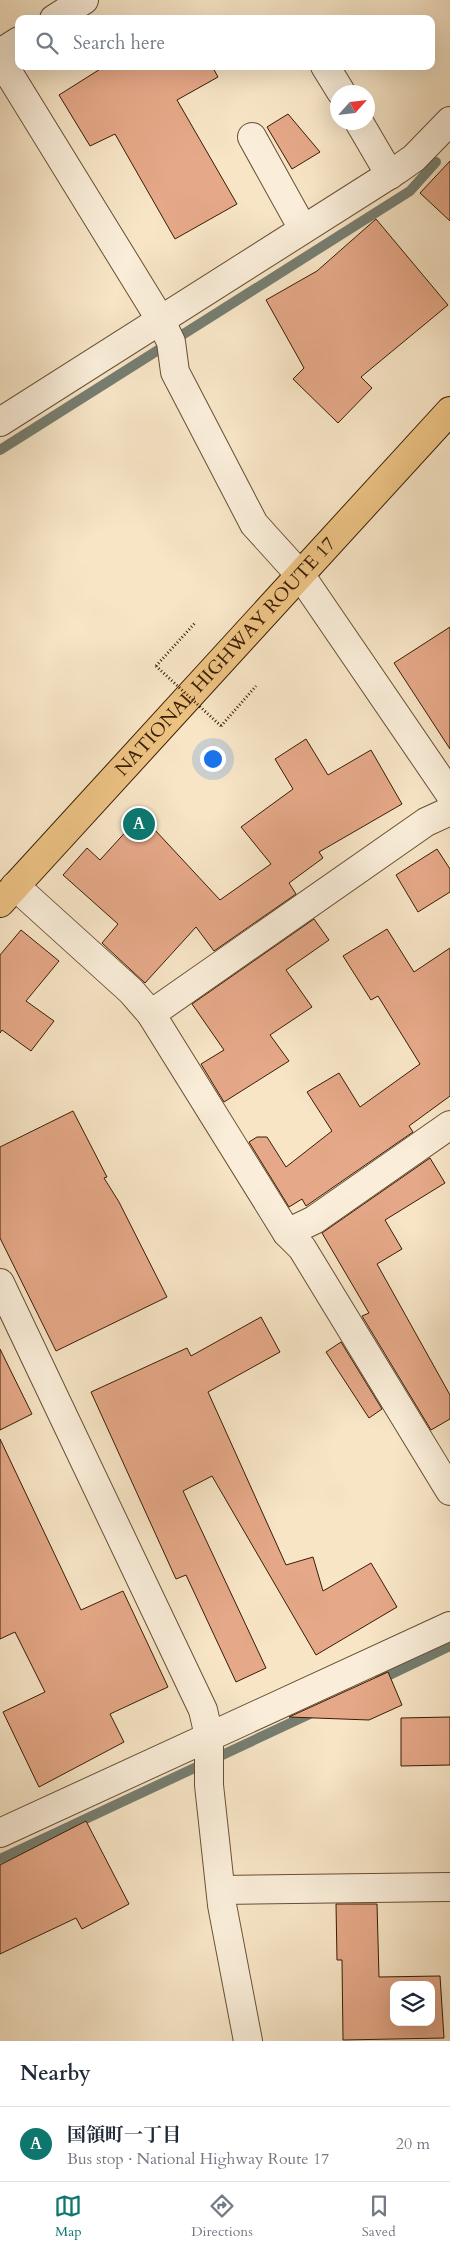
<!DOCTYPE html>
<html lang="en">
<head>
<meta charset="utf-8">
<style>
	:root { --surface:#fff; --page:#f6f6f7; --text:#1f2937; --muted:#747a83; --line:#e0e1e3; --accent:#0f766e }
	body { margin:0; font-family:Cardo,"Noto Serif JP",serif; background:var(--page); color:var(--text) }
	.controls { position:absolute; right:15px; bottom:15px; display:grid; overflow:hidden; border-radius:10px; box-shadow:0 5px 20px #0002 }
	.controls button { width:45px; height:45px; display:grid; place-items:center; padding:0; border:0; border-bottom:1px solid var(--line); background:var(--surface); color:var(--text); font:25px sans-serif }
	.compass { position:absolute; left:330px; top:85px; width:45px; height:45px; border-radius:50%; background:var(--surface); box-shadow:0 5px 20px #0002; rotate:63deg }
	.you { position:absolute; left:212px; top:758px; width:18px; height:18px; margin:-12px; border:4px solid #fff; border-radius:50%; background:#1a73e8; box-shadow:0 0 0 8px #1a73e833 }
	.badge { display:grid; place-items:center; width:32px; height:32px; border-radius:50%; background:var(--accent); color:#fff; font-size:16px; font-weight:700 }
	.pin { position:absolute; translate:-50% -50%; border:2px solid #fff; box-shadow:0 1px 5px #0006 }
	.list { margin:0; padding:0; list-style:none }
	h2 { display:flex; justify-content:space-between; align-items:center; height:65px; margin:0; padding:0 20px; font-size:21px }
	h2 small { font-size:16px; font-weight:400; color:var(--muted) }
	.list li { display:grid; grid-template-columns:32px 1fr auto; gap:15px; align-items:center; box-sizing:border-box; height:75px; padding:0 20px; border-top:1px solid var(--line) }
	.list b { display:block; font-size:19px; white-space:nowrap }
	.list p { margin:0; font-size:16px; white-space:nowrap; color:var(--muted) }
	.list em { font-size:16px; font-style:normal; color:var(--muted) }
	.icon { flex:none; width:28px; height:28px; fill:none; stroke:currentColor; stroke-width:2; stroke-linecap:round; stroke-linejoin:round }
	.map { position:relative; flex:none; width:450px; height:2041px; overflow:hidden }
	.search { position:absolute; background:var(--surface); box-shadow:0 5px 20px #0002; left:15px; right:15px; top:15px; height:55px; display:flex; align-items:center; gap:12px; box-sizing:border-box; padding:0 18px; border-radius:10px; color:var(--muted); font-size:19px }
	.sheet { height:140px; background:var(--surface) }
	nav { display:flex; justify-content:space-around; align-items:center; box-sizing:border-box; height:70px; border-top:1px solid var(--line); background:var(--surface); font-size:14px; color:var(--muted) }
	nav a { display:grid; justify-items:center; gap:2px }
	nav .on { color:var(--accent) }
	.map>svg:first-child { display:block }
	.lines { fill:none; stroke-linecap:round; stroke-linejoin:round }
	.stream { stroke:#767e71; stroke-width:10 }
	.building { fill:#e5a888; stroke:#391d04; fill-rule:evenodd }
	.minor-casing { stroke:#684f34; stroke-width:30 }
	.highway-casing { stroke:#391d04; stroke-width:30 }
	.path { stroke:#391d04; stroke-width:3; stroke-dasharray:1 2.5; stroke-linecap:butt }
	.minor { stroke:#faeeda; stroke-width:28 }
	.highway { stroke:#ecc283; stroke-width:28 }
	.path-bridge { stroke:#391d04; stroke-width:3; stroke-dasharray:1 2.5; stroke-linecap:butt }
	.labels { text-anchor:middle; dominant-baseline:central; stroke-width:5; stroke-linejoin:round; paint-order:stroke }
	.street-label { font-size:19px; fill:#391d04; stroke:#faeeda }
</style>
</head>
<body>
<div class="map">
<svg width="450" height="2041" viewBox="0 0 450 2041">
	<rect width="100%" height="100%" fill="#f7e5c6"/>
	<filter id="stains"><feTurbulence type="fractalNoise" baseFrequency=".004" numOctaves="4"/><feColorMatrix values="0 0 0 0 .2 0 0 0 0 .09 0 0 0 0 .02 0 0 0 .5 -.17"/></filter>
	<radialGradient id="worn" r=".72"><stop offset=".6" stop-color="#630" stop-opacity="0"/><stop offset="1" stop-color="#630" stop-opacity=".3"/></radialGradient>
	<g class="lines">
		<g class="stream">
			<path d="M0,450L410,191L436,162"/>
			<path d="M379,1680L450,1646"/>
			<path d="M0,1859L314,1712"/>
		</g>
	</g>
	<g class="building">
		<path d="M105,66H212L218,77L177,100L237,204L175,239L115,134L90,146L59,95Z"/>
		<path d="M288,114L320,152L292,169L267,127Z"/>
		<path d="M450,161V221L420,193Z"/>
		<path d="M376,219L448,305L361,377L372,388L338,423L293,379L304,368L266,300L317,271Z"/>
		<path d="M450,627V749L394,663Z"/>
		<path d="M306,739L328,775L371,750L402,804L319,852L323,858L289,883L296,894L214,951L196,927L145,983L102,943L118,924L63,875L87,848L100,860L141,815L220,900L271,864L241,827L293,789L275,759Z"/>
		<path d="M437,849L450,869V892L418,912L396,875Z"/>
		<path d="M314,919L329,940L286,970L312,1007L270,1035L289,1061L224,1102L201,1064L224,1050L192,1004Z"/>
		<path d="M387,929L414,972L450,948V1096L409,1126L413,1132L306,1206L302,1199L289,1207L249,1142L257,1137H267L286,1167L332,1131L307,1092L339,1073L360,1107L420,1064L378,996L371,1000L343,956Z"/>
		<path d="M21,930L59,961L26,1001L54,1021L31,1051L2,1030L0,1033V955Z"/>
		<path d="M73,1111L107,1177L104,1178L119,1202L167,1297L56,1351L0,1238V1147Z"/>
		<path d="M430,1158L445,1183L385,1220L402,1249L377,1264L450,1395V1419L431,1430L362,1316L369,1313L322,1233Z"/>
		<path d="M261,1317L280,1352L208,1392L286,1565L313,1557L323,1591L371,1563L397,1607L316,1655L212,1476L183,1491L266,1668L236,1682L186,1575L176,1579L91,1392L187,1348L191,1356Z"/>
		<path d="M341,1342L382,1409L369,1418L326,1352Z"/>
		<path d="M0,1349L32,1414L0,1430Z"/>
		<path d="M0,1439L81,1610L123,1591L168,1687L110,1714L124,1742L39,1787L3,1712L45,1692L15,1632L0,1639Z"/>
		<path d="M388,1672L402,1705L369,1720L289,1717Z"/>
		<path d="M450,1717V1765L401,1766V1718Z"/>
		<path d="M86,1821L129,1904L82,1929L76,1918L0,1954V1865Z"/>
		<path d="M336,1904H377L379,1977L440,1976L444,2038L343,2040L342,1960H337ZM394,1985H431V2022H394Z"/>
	</g>
	<g class="lines">
		<g class="minor-casing">
			<g id="minor">
				<path d="M54,19L84,0"/>
				<path d="M0,53L19,41"/>
				<path d="M0,59L160,319L171,342L175,372L254,524L301,576L450,794"/>
				<path d="M325,66L341,92"/>
				<path d="M359,122L390,175"/>
				<path d="M252,137L303,229"/>
				<path d="M0,422L397,170L414,158L450,121"/>
				<path d="M15,886L131,991L151,1014L287,1233L302,1248L450,1491"/>
				<path d="M151,1014L426,822L450,811"/>
				<path d="M287,1233L314,1220L450,1125"/>
				<path d="M0,1283L203,1710L209,1736V1785L222,1905L248,2041"/>
				<path d="M0,1833L450,1626"/>
				<path d="M221,1890L450,1887"/>
			</g>
		</g>
		<g class="highway-casing">
			<g id="highway">
				<path id="s1" d="M0,903L450,411"/>
			</g>
		</g>
		<g class="path">
			<path d="M156,666L195,623"/>
			<path d="M221,726L256,686"/>
		</g>
		<use href="#minor" class="minor"/>
		<use href="#highway" class="highway"/>
		<path class="path-bridge" d="M156,666L221,726"/>
	</g>
	<g class="labels">
		<g class="street-label">
			<text stroke="none"><textPath href="#s1" startOffset="334">NATIONAL HIGHWAY ROUTE 17</textPath></text>
		</g>
	</g>
	<rect width="100%" height="100%" filter="url(#stains)"/>
	<rect width="100%" height="100%" fill="url(#worn)"/>
</svg>
<div class="controls">
<button><svg class="icon" aria-label="layers" viewBox="0 0 24 24"><path d="M12 4l9 5-9 5-9-5zM3 14l9 5 9-5"/></svg></button>
</div>
<svg class="compass" viewBox="-18 -18 36 36"><path d="M0-13l5 13h-10z" fill="#e53935"/><path d="M0 13l5-13h-10z" fill="#747a83"/></svg>
<div class="you"></div>
<div class="pin badge" style="left:139px;top:824px">A</div>
<div class="search"><svg class="icon" aria-label="search" viewBox="0 0 24 24"><circle cx="10" cy="10" r="6"/><path d="M15 15l6 6"/></svg>Search here</div>
</div>
<section class="sheet">
<h2>Nearby<small></small></h2>
<ul class="list">
<li><span class="badge">A</span><div><b>国領町一丁目</b><p>Bus stop · National Highway Route 17</p></div><em>20 m</em></li>
</ul>
</section>
<nav>
<a class="on"><svg class="icon" aria-label="map" viewBox="0 0 24 24"><path d="M3 6l6-2 6 2 6-2v14l-6 2-6-2-6 2zM9 4v14M15 6v14"/></svg>Map</a>
<a><svg class="icon" aria-label="directions" viewBox="0 0 24 24"><path d="M12 3l9 9-9 9-9-9zM9 14v-3h6M13 9l2 2-2 2"/></svg>Directions</a>
<a><svg class="icon" aria-label="saved" viewBox="0 0 24 24"><path d="M7 4h10v16l-5-4-5 4z"/></svg>Saved</a>
</nav>
</body>
</html>
